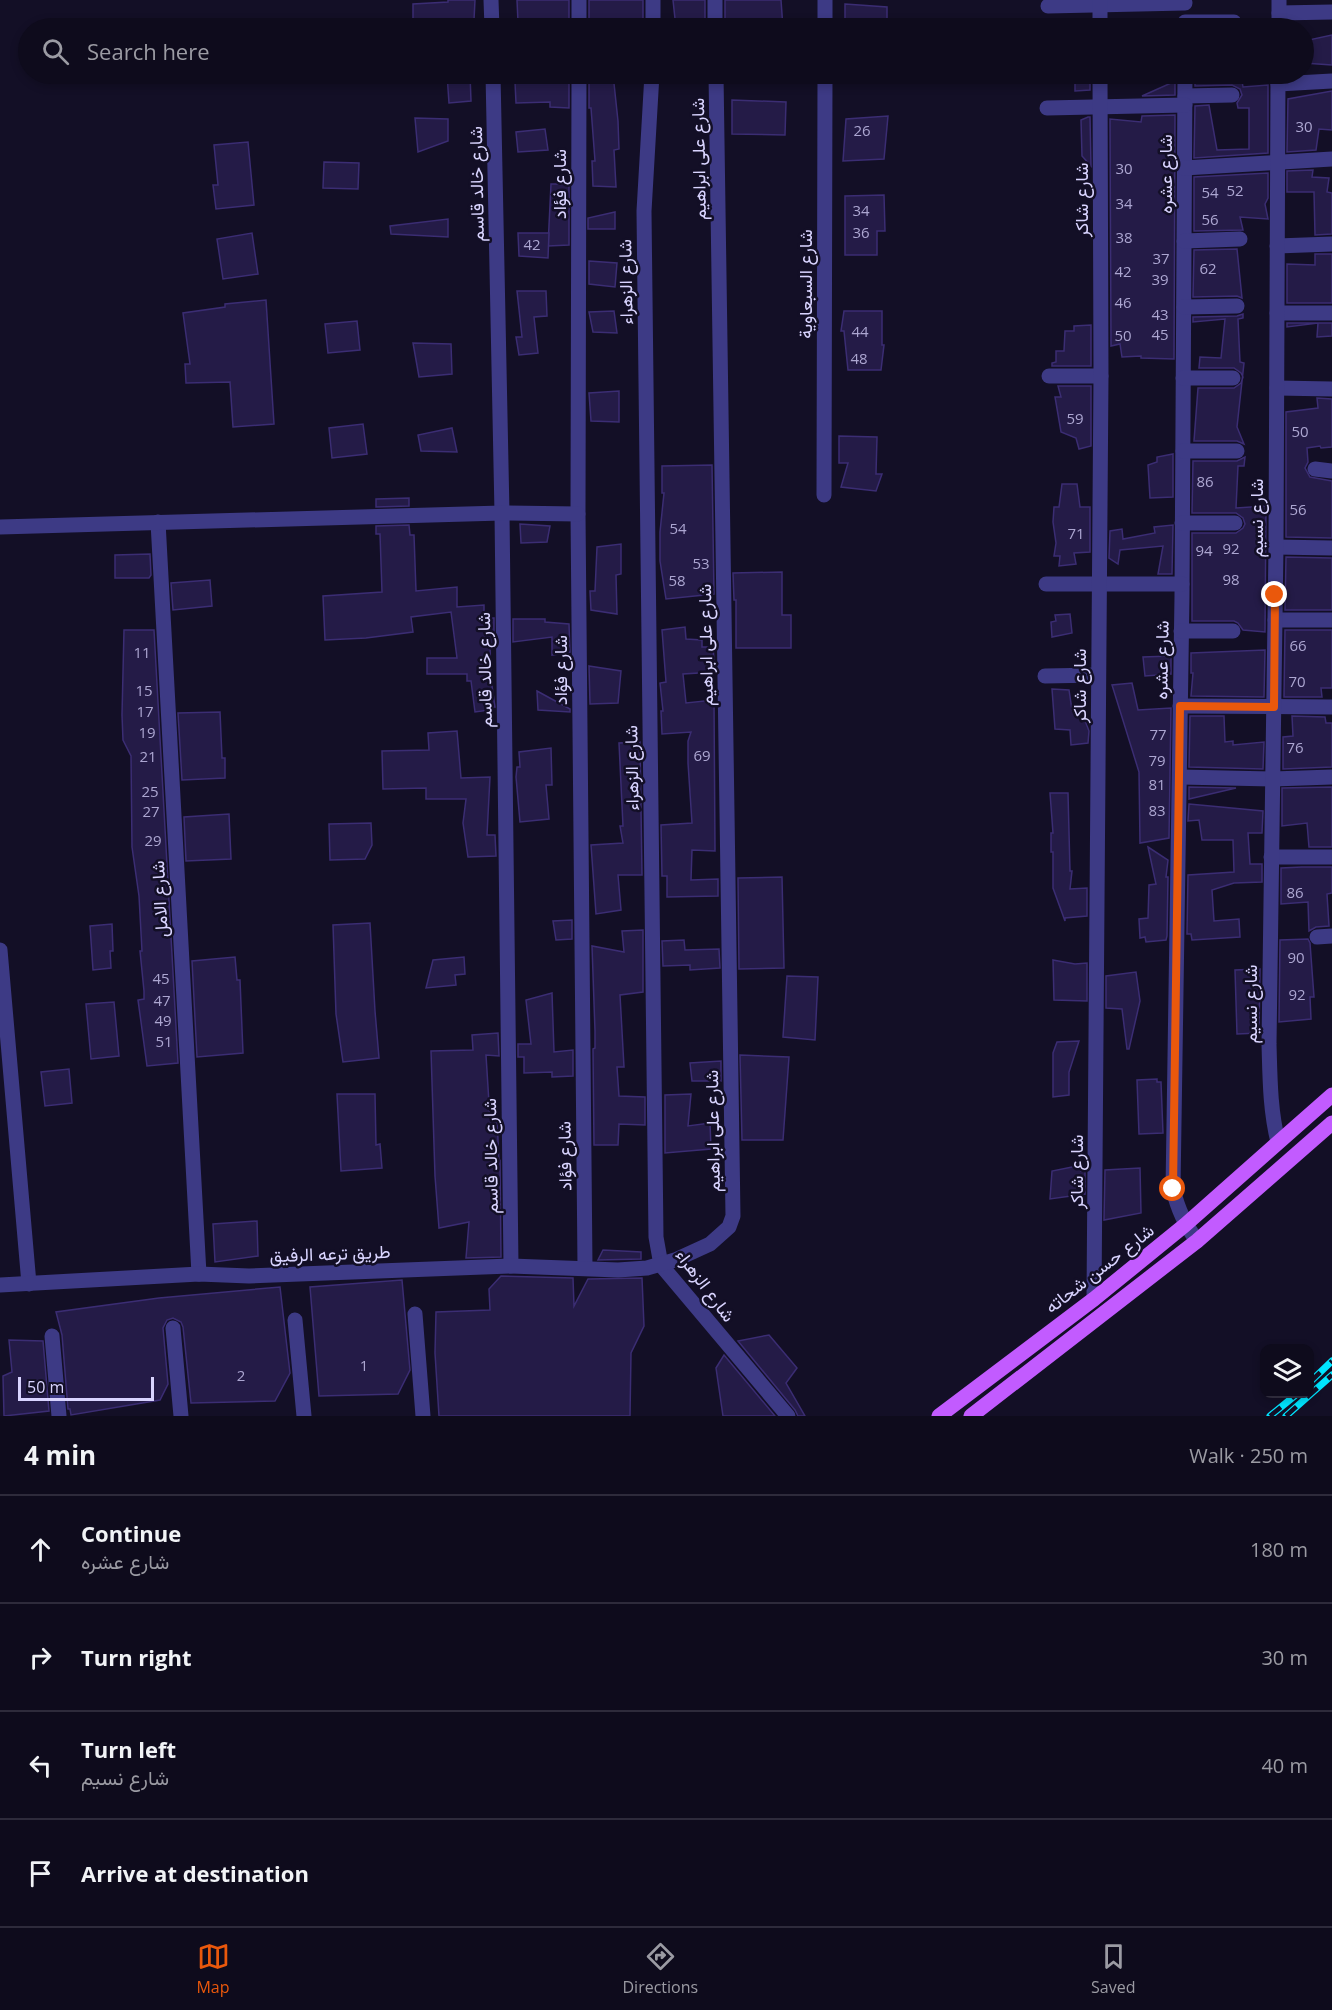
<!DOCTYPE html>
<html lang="en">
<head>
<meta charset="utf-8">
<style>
	:root { --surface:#0e0b1c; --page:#1c1929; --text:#f1f3f6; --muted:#9b9ba3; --line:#2e2b3b; --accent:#ea580c }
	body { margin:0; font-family:"Open Sans",Vazirmatn,sans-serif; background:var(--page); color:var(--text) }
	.controls { position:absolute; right:18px; bottom:18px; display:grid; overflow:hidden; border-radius:12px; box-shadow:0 3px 9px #0003 }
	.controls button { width:54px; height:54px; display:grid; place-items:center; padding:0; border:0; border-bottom:2px solid var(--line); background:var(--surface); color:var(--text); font:30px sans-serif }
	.scale { position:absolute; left:18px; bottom:15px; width:136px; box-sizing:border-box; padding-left:6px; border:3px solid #d9d4ff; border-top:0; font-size:16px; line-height:21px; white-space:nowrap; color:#d9d4ff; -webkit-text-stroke:4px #130f26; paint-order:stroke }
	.stop { position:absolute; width:18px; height:18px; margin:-14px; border:4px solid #ea580c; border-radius:50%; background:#fff }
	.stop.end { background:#ea580c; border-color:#fff; box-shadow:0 2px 6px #0008 }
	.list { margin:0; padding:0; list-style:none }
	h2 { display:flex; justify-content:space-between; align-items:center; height:78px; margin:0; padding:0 24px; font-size:26px }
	h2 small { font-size:20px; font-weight:400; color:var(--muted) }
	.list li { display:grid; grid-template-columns:39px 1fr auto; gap:18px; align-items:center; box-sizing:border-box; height:108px; padding:0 24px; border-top:2px solid var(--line) }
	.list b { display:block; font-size:22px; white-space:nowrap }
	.list p { margin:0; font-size:20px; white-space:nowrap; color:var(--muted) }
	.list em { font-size:20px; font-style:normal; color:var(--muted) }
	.icon { flex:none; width:33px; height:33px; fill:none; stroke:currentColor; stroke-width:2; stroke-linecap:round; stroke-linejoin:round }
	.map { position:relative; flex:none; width:1332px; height:1416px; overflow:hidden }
	.search { position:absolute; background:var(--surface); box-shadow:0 3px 9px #0003; left:18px; right:18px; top:18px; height:66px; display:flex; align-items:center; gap:15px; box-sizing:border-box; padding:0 21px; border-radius:33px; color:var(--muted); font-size:22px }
	.sheet { height:510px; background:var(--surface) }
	nav { display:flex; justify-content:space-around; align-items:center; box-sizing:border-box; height:84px; border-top:2px solid var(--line); background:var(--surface); font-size:16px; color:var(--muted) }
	nav a { display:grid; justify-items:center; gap:3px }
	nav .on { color:var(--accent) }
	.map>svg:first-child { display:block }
	.building { fill:#241b47; stroke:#3b2d73; stroke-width:1.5 }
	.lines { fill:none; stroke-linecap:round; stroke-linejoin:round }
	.minor { stroke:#3d3a85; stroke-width:15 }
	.major { stroke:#c25bff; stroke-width:15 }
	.rail-casing { stroke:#00e5ff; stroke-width:7 }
	.rail { stroke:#130f26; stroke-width:4.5; stroke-dasharray:14; stroke-linecap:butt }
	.route { stroke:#ea580c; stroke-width:8 }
	.labels { text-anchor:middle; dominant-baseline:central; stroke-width:5; stroke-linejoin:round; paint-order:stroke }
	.number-label { font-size:15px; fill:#aca6d1 }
	.street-label { font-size:18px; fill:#d9d4ff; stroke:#130f26 }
</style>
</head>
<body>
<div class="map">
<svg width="1332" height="1416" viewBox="0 0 1332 1416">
	<rect width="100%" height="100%" fill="#130f26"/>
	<g class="building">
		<path d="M448,0H475L474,20L435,22L436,26L413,27V4L448,2Z"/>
		<path d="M517,0H569V28H550L549,20L518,22Z"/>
		<rect x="589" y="0" width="54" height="28"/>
		<path d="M673,0H705V28H676Z"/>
		<path d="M725,0H781L783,28H725Z"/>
		<path d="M845,4L887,7V28H845Z"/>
		<path d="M1332,35V65L1304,63V41Z"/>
		<path d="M447,74H470L471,101L449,103Z"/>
		<path d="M518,74H569V108L550,107V102L516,103L515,82L518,81Z"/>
		<path d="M589,74H613L618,121L619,149L614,150L616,187L593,186L592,161H595L591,108H589Z"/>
		<path d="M1075,74H1090V90L1075,91Z"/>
		<path d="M1220,81V83L1242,81L1243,87L1268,85V153L1194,158L1195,106L1209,105L1217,150L1249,149V108H1238L1237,103L1242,95L1240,89L1232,85L1195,86V82Z"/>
		<path d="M1171,83H1175V95L1142,96Z"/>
		<path d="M1332,91V130L1319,129L1316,150L1287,152L1288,99Z"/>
		<path d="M732,100L786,102L785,135L732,134Z"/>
		<path d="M1175,115L1174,359L1141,358V356L1122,357L1120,344L1111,346L1110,119L1141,122L1142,116Z"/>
		<path d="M888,116L884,159L843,161L846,119Z"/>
		<path d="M1088,117H1090L1091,166L1082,156L1081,120Z"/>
		<path d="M415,118L448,119V141L418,152Z"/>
		<path d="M545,129L548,150L518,152L516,132Z"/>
		<path d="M248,142L254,205L216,209L213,185H218L214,145Z"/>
		<path d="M324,162L359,163L358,189L323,188Z"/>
		<path d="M1313,170L1312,177L1329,178L1327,192L1332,193V234L1315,235L1314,192H1287V171Z"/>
		<path d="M1268,173V198L1265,204L1268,219L1240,217L1243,230L1194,231V177Z"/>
		<path d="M551,184H569V245L548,246Z"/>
		<path d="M884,195L885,231H877V255H845V196Z"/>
		<path d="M615,212V229H588V218Z"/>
		<path d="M448,219V237L391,234L390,226Z"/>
		<path d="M252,233L258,274L223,279L217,239Z"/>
		<path d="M518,233H549L548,258L519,256Z"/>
		<path d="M1237,249L1242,298L1237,296L1193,297L1194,250Z"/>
		<path d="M1315,254H1332V303H1287V264L1315,265Z"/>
		<path d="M589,261L617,263L615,287L589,284Z"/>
		<path d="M517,291H546L547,316L534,317L538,353L519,355L516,337H522Z"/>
		<path d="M266,300L274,424L233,427L230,382L186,383L185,364H190L183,313L225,307V304Z"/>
		<path d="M614,311L617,333L593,332L589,312Z"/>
		<path d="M844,311H882V345H884L881,370H848L844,331H841Z"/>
		<path d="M1243,314V318L1238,319L1240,362L1244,363L1237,427L1244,444L1237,441H1194L1198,388H1234L1241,383L1243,377L1241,373L1234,368H1199L1200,357L1221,358L1225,319L1193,322V317L1237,316Z"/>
		<path d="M357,321L360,350L328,353L325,324Z"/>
		<path d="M1287,323H1332V336L1317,337L1318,323L1287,327Z"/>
		<path d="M1091,325V366H1052V363L1056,362V351H1064L1065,331H1074V326Z"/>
		<path d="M413,343L451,344L452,374L419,377Z"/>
		<path d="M1058,386H1091V446L1079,449L1076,438L1061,432L1055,397H1061Z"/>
		<path d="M619,391V422L591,421L589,393Z"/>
		<path d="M1317,398L1332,399V447L1321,448L1320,446L1307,448L1308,462L1305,468L1310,477L1332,481V538L1286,537V412L1318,408Z"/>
		<path d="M363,424L367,454L332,458L329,428Z"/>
		<path d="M452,428L457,452L421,451L418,435Z"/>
		<path d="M839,436L877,437L876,474H882L876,491L841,487L848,463H839Z"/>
		<path d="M1173,454V497L1150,498L1148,465L1157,462V457Z"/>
		<path d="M1245,457L1244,466H1238L1236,508L1266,506L1265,632L1243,630L1238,623L1234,621H1192V533H1236L1243,528L1245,524L1243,518L1236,513H1192L1193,461H1237Z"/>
		<path d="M712,465L714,594L666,599L660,561V532L664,493H662V466Z"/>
		<path d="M1062,484H1077L1080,507H1090V552L1074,553L1076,564L1059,566L1060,556H1054L1056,543L1053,522L1054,507H1059Z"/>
		<path d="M409,498V506L376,507V499Z"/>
		<path d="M520,524L550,526L547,542L521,543Z"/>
		<path d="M409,525L410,535H414L416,591L457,587V607L484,605V618H494V645L490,646L491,679L495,707H489V710L475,712L471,681H467V674H427V658H457L451,612L411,617L413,632L366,638L325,640L323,596L382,592L380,534H376V526Z"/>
		<path d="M1173,525L1172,574H1158L1163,546L1120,550L1118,564L1109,558L1110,531L1122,529L1123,539L1155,533L1154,527Z"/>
		<path d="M621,544V574L616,575L617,614L591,610L590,591H595L597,547Z"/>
		<path d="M150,554L151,575L149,578H115V555Z"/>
		<path d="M1286,557L1332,558V610H1285Z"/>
		<path d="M782,572V615H791V648H736V600H734L733,573Z"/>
		<path d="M210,580L212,606L173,610L171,583Z"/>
		<path d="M1070,614L1072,633L1052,637L1051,622L1056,621L1055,615Z"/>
		<path d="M513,619H545V622L569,624L570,652L552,655V637L513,642Z"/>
		<path d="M685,627L686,639L702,640V647H713L715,672L683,674L686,703L714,700L715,851L692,850L691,880L718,879V896L667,897V876H662L661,825L692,823L688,763V741L691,732L662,734L661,711H663L660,683L666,682L662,630Z"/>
		<path d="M124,630H154L178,1063L147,1066L138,1000L144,999V991L140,951H142L139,896L132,847L131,756L123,740L122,715Z"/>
		<path d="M1285,630H1332V688H1321L1322,697H1284Z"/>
		<path d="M1265,650L1264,697L1191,696L1193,673H1191V653Z"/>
		<path d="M1171,656V674L1145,676L1143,657Z"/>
		<path d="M589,666L621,671L618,703L590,704Z"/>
		<path d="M1132,683L1138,710L1171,708L1169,838L1140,843L1139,772L1112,685Z"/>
		<path d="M1052,689L1069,690L1072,710L1080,707L1089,731L1088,743L1071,745L1070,730L1055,729Z"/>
		<path d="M537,691L570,709V712L538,710Z"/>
		<path d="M220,712L222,758H225V778L182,780L178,713Z"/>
		<path d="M1190,716H1224L1225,742L1233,741V745L1264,742L1263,769L1189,767Z"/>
		<path d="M1292,716L1325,717L1326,723H1332V767L1283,769V737L1293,736Z"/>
		<path d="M457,731L461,778L490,777L487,835H495L496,856L468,857L463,823L466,799H426V788L383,789L382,751L429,750L428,733Z"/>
		<path d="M640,742L642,875H618L621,910L596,914L591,845L623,843L620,826H623L619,743Z"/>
		<path d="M551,748L552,785H546L549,819L520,822L516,777L517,767H520L519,752Z"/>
		<path d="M1189,787L1236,788L1189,799Z"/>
		<path d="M1332,787V847H1309L1307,823L1282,826V788Z"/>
		<path d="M1050,793H1068L1070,871H1072L1070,889L1087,888V916L1065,918V921L1053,888V852H1051V833H1053Z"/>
		<path d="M1189,804L1263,811L1262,833H1248L1250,864H1262V882L1234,883L1212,890L1214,921L1239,919L1240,937L1192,940L1191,934H1187L1188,875L1234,872L1233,840H1202L1199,820L1188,821Z"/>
		<path d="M229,814L231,859L186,861L184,817Z"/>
		<path d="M371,823L372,845L365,859L330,860L329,824Z"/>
		<path d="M1148,847L1168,860L1166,877H1168L1167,936L1166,940L1146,942L1145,937L1140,938L1139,919L1148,918L1149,885L1156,884Z"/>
		<path d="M1302,867H1332V893L1327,894L1329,926L1316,927L1309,931L1308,902L1281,904V868Z"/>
		<path d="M782,877L784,968L739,969L738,878Z"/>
		<path d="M572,920V939L556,940L553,921Z"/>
		<path d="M370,923L375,1011L379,1058L343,1062L336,1014L333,925Z"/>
		<path d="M112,924L113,951H110L111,968L93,970L90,926Z"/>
		<path d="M643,930V992L620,995L624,1067H617L619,1096L645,1097V1125L619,1124L618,1145H594L593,1049L595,1048V1031L592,946L624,952L622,931Z"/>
		<path d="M1308,939L1310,943L1314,997H1310L1311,1019L1279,1022L1280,940Z"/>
		<path d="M684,940L685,950L719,949L720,968L690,970V965L663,966L662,941Z"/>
		<path d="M235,957L237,980H240L243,1053L197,1057L192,961Z"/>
		<path d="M464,957L465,974L455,975L456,985L426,988L433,960Z"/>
		<path d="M1053,960L1075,964L1087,963V1001L1054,1000Z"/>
		<path d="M1260,969L1259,1033L1237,1034L1235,970Z"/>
		<path d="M1136,972L1140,1001L1129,1049H1127L1122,1009L1106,1008V976Z"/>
		<path d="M787,976L818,977L815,1040L783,1037Z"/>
		<path d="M552,993L554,1052L573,1050V1076L552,1077V1072L524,1073V1057H518V1044H531L526,1000Z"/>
		<path d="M114,1002L119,1056L91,1059L86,1004Z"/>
		<path d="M498,1033L499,1056L486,1055L490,1119L497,1118L499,1162L500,1161L501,1257L466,1258L469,1222L439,1228L435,1176L431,1051L473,1050L472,1035Z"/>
		<path d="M1079,1041L1069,1072V1095L1053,1097V1053L1057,1042Z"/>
		<path d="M740,1055L789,1057L783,1140H742Z"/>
		<path d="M721,1061V1081H692L690,1063Z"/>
		<path d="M69,1069L72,1103L45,1106L41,1072Z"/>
		<path d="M1157,1079V1082H1161L1163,1133L1139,1134L1137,1080Z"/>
		<path d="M337,1094H375L376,1145L380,1144L382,1168L341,1171Z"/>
		<path d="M691,1094L688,1126L710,1123L711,1149L665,1153V1095Z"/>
		<path d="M1082,1165L1081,1171H1085V1194L1050,1199L1052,1171Z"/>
		<path d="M1140,1168L1141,1213L1104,1220L1105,1170Z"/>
		<path d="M257,1221L258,1256L215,1262L213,1224Z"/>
		<path d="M603,1250L641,1252V1259L598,1260Z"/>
		<path d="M501,1276L573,1278L574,1306L588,1279L642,1278L644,1326L631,1353L630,1416H439L435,1353L436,1312L490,1310L489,1289Z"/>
		<path d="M402,1280L410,1370L398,1394L319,1396L310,1287Z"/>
		<path d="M280,1287L290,1373L275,1401L191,1403L183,1327L181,1322L173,1318L167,1320L163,1328L168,1384L160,1400L71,1415L70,1409H68L62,1335L56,1312L159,1298Z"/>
		<path d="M769,1335L797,1368L786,1383L805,1416H798L795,1410L738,1341Z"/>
		<path d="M9,1340L43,1341L49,1411L4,1416L3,1376L12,1372Z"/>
		<path d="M724,1355L775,1416H723L716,1368Z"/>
	</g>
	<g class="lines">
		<g class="minor">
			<path d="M491,0L492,28"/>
			<path d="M715,0V28"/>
			<path d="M1048,6L1185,3"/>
			<path d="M1279,13L1332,12"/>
			<path d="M1185,22H1234"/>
			<path d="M579,28V0"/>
			<path d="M653,28V0"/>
			<path d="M825,28V0"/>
			<path d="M1100,28V0"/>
			<path d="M1279,28V0"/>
			<path d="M493,74L502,513L511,1266"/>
			<path d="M579,74L578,514L585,1267"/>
			<path d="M652,74L644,211L656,1237L661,1265L788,1416"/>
			<path d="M1185,74L1182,596L1173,1189C1178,1210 1185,1224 1197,1241"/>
			<path d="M1278,84L1332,81"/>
			<path d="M1185,96L1232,95"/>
			<path d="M1047,108L1185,105"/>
			<path d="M1184,168L1332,159"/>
			<path d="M1184,241L1240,239"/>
			<path d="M1277,246L1332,244"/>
			<path d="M1184,307L1237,306"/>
			<path d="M1277,313H1332"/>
			<path d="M1049,376H1101"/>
			<path d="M1183,378H1233"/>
			<path d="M1277,388L1332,389"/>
			<path d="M1183,451H1237"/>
			<path d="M1315,469L1332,471"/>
			<path d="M824,495L825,74"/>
			<path d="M158,522L199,1274"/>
			<path d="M1182,523H1235"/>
			<path d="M0,527L502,513L578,514"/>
			<path d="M1276,547L1332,548"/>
			<path d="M1046,584H1182"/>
			<path d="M1275,620H1332"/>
			<path d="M1181,631H1233"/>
			<path d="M1045,676L1098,675"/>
			<path d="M1180,706L1332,707"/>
			<path d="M1180,777L1273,779L1332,777"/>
			<path d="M1271,857H1332"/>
			<path d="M1317,937L1332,936"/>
			<path d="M0,950L29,1284"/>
			<path d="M1278,1142C1270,1110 1270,1078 1269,1044L1276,547L1278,74"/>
			<path d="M0,1285L199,1274L249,1276L511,1266L618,1270L647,1268L675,1260L710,1244L729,1227L733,1216L716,74"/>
			<path d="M1094,1299L1101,376L1100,74"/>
			<path d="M415,1314L423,1416"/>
			<path d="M295,1320L304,1416"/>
			<path d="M173,1328L181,1416"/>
			<path d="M52,1336L59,1416"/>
		</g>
		<g class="major">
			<path d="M939,1416L1094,1299L1185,1225L1332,1095"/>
			<path d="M971,1416L1197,1241L1332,1123"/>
		</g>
		<g class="rail-casing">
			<g id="rail">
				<path d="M1310,1382L1332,1361"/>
				<path d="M1270,1416L1297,1394"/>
				<path d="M1286,1416L1332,1375"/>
			</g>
		</g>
		<use href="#rail" class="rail"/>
	</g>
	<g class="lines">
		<path class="route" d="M1173,1189L1180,706L1274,707L1275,595"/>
	</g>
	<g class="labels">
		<g class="number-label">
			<text x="1304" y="126">30</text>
			<text x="862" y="130">26</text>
			<text x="1124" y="168">30</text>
			<text x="1235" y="190">52</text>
			<text x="1210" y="192">54</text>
			<text x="1124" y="203">34</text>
			<text x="861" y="210">34</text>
			<text x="1210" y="219">56</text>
			<text x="861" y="232">36</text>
			<text x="1124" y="237">38</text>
			<text x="532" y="244">42</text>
			<text x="1161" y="258">37</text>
			<text x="1208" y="268">62</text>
			<text x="1123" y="271">42</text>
			<text x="1160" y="279">39</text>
			<text x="1123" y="302">46</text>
			<text x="1160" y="314">43</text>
			<text x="860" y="331">44</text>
			<text x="1160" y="334">45</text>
			<text x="1123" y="335">50</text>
			<text x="859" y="358">48</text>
			<text x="1075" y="418">59</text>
			<text x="1300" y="431">50</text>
			<text x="1205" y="481">86</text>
			<text x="1298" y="509">56</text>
			<text x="678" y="528">54</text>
			<text x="1076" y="533">71</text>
			<text x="1231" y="548">92</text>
			<text x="1204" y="550">94</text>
			<text x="701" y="563">53</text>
			<text x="1231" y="579">98</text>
			<text x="677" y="580">58</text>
			<text x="1298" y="645">66</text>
			<text x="142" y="652">11</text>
			<text x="1297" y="681">70</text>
			<text x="144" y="690">15</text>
			<text x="145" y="711">17</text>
			<text x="147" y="732">19</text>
			<text x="1158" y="734">77</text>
			<text x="1295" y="747">76</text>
			<text x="702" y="755">69</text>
			<text x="148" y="756">21</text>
			<text x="1157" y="760">79</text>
			<text x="1157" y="784">81</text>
			<text x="150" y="791">25</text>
			<text x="1157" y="810">83</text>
			<text x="151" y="811">27</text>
			<text x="153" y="840">29</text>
			<text x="1295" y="892">86</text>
			<text x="1296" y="957">90</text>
			<text x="161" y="978">45</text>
			<text x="1297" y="994">92</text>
			<text x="162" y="1000">47</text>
			<text x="163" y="1020">49</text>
			<text x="164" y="1041">51</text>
			<text x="364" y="1365">1</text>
			<text x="241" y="1375">2</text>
		</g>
		<g class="street-label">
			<text transform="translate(698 159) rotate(-91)">شارع على ابراهيم</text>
			<text transform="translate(1165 174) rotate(-90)">شارع عشره</text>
			<text transform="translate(476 184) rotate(-91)">شارع خالد قاسم</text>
			<text transform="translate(559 184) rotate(-90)">شارع فؤاد</text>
			<text transform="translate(1081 200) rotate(-90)">شارع شاكر</text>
			<text transform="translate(625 282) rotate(-91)">شارع الزهراء</text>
			<text transform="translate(805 284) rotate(-90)">شارع السبعاوية</text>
			<text transform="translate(1256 518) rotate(-90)">شارع نسيم</text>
			<text transform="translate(705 645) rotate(-91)">شارع على ابراهيم</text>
			<text transform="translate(1161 660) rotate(-89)">شارع عشره</text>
			<text transform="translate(484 670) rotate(-91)">شارع خالد قاسم</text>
			<text transform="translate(560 670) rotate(-90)">شارع فؤاد</text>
			<text transform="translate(1079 686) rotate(-90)">شارع شاكر</text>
			<text transform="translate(631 768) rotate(-91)">شارع الزهراء</text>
			<text transform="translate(159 899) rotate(-93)">شارع الامل</text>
			<text transform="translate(1250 1004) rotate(-90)">شارع نسيم</text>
			<text transform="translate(712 1131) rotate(-91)">شارع على ابراهيم</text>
			<text transform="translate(490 1156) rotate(-91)">شارع خالد قاسم</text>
			<text transform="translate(564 1156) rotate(-91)">شارع فؤاد</text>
			<text transform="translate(1076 1172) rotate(-90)">شارع شاكر</text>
			<text transform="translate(330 1253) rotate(-2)">طريق ترعه الرفيق</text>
			<text transform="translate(1099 1268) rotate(-38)">شارع حسن شحاته</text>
			<text transform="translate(706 1285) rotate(53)">شارع الزهراء</text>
		</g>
	</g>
</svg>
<div class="controls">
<button><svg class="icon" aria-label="layers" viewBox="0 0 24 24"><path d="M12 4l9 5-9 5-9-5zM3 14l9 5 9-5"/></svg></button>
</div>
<div class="scale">50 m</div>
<div class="stop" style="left:1173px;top:1189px"></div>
<div class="stop end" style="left:1275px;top:595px"></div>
<div class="search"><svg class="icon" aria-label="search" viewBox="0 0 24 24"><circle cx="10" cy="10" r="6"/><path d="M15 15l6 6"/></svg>Search here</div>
</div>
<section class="sheet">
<h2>4 min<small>Walk · 250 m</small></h2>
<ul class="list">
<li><svg class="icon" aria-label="ahead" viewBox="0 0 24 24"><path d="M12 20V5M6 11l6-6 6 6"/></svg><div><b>Continue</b><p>شارع عشره</p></div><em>180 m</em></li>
<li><svg class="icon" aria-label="right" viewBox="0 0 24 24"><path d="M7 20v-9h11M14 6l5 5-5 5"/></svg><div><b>Turn right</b></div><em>30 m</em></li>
<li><svg class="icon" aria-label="left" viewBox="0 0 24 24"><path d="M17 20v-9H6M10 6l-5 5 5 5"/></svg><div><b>Turn left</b><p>شارع نسيم</p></div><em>40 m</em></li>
<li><svg class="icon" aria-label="arrive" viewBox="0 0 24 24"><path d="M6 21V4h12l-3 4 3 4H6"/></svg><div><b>Arrive at destination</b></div></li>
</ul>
</section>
<nav>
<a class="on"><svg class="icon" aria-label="map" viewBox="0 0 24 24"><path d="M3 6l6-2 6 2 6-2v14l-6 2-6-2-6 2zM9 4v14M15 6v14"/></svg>Map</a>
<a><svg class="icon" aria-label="directions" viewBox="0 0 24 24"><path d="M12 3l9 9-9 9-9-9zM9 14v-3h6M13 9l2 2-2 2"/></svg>Directions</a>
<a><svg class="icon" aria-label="saved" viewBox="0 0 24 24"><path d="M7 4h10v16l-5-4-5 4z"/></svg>Saved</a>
</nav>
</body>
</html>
